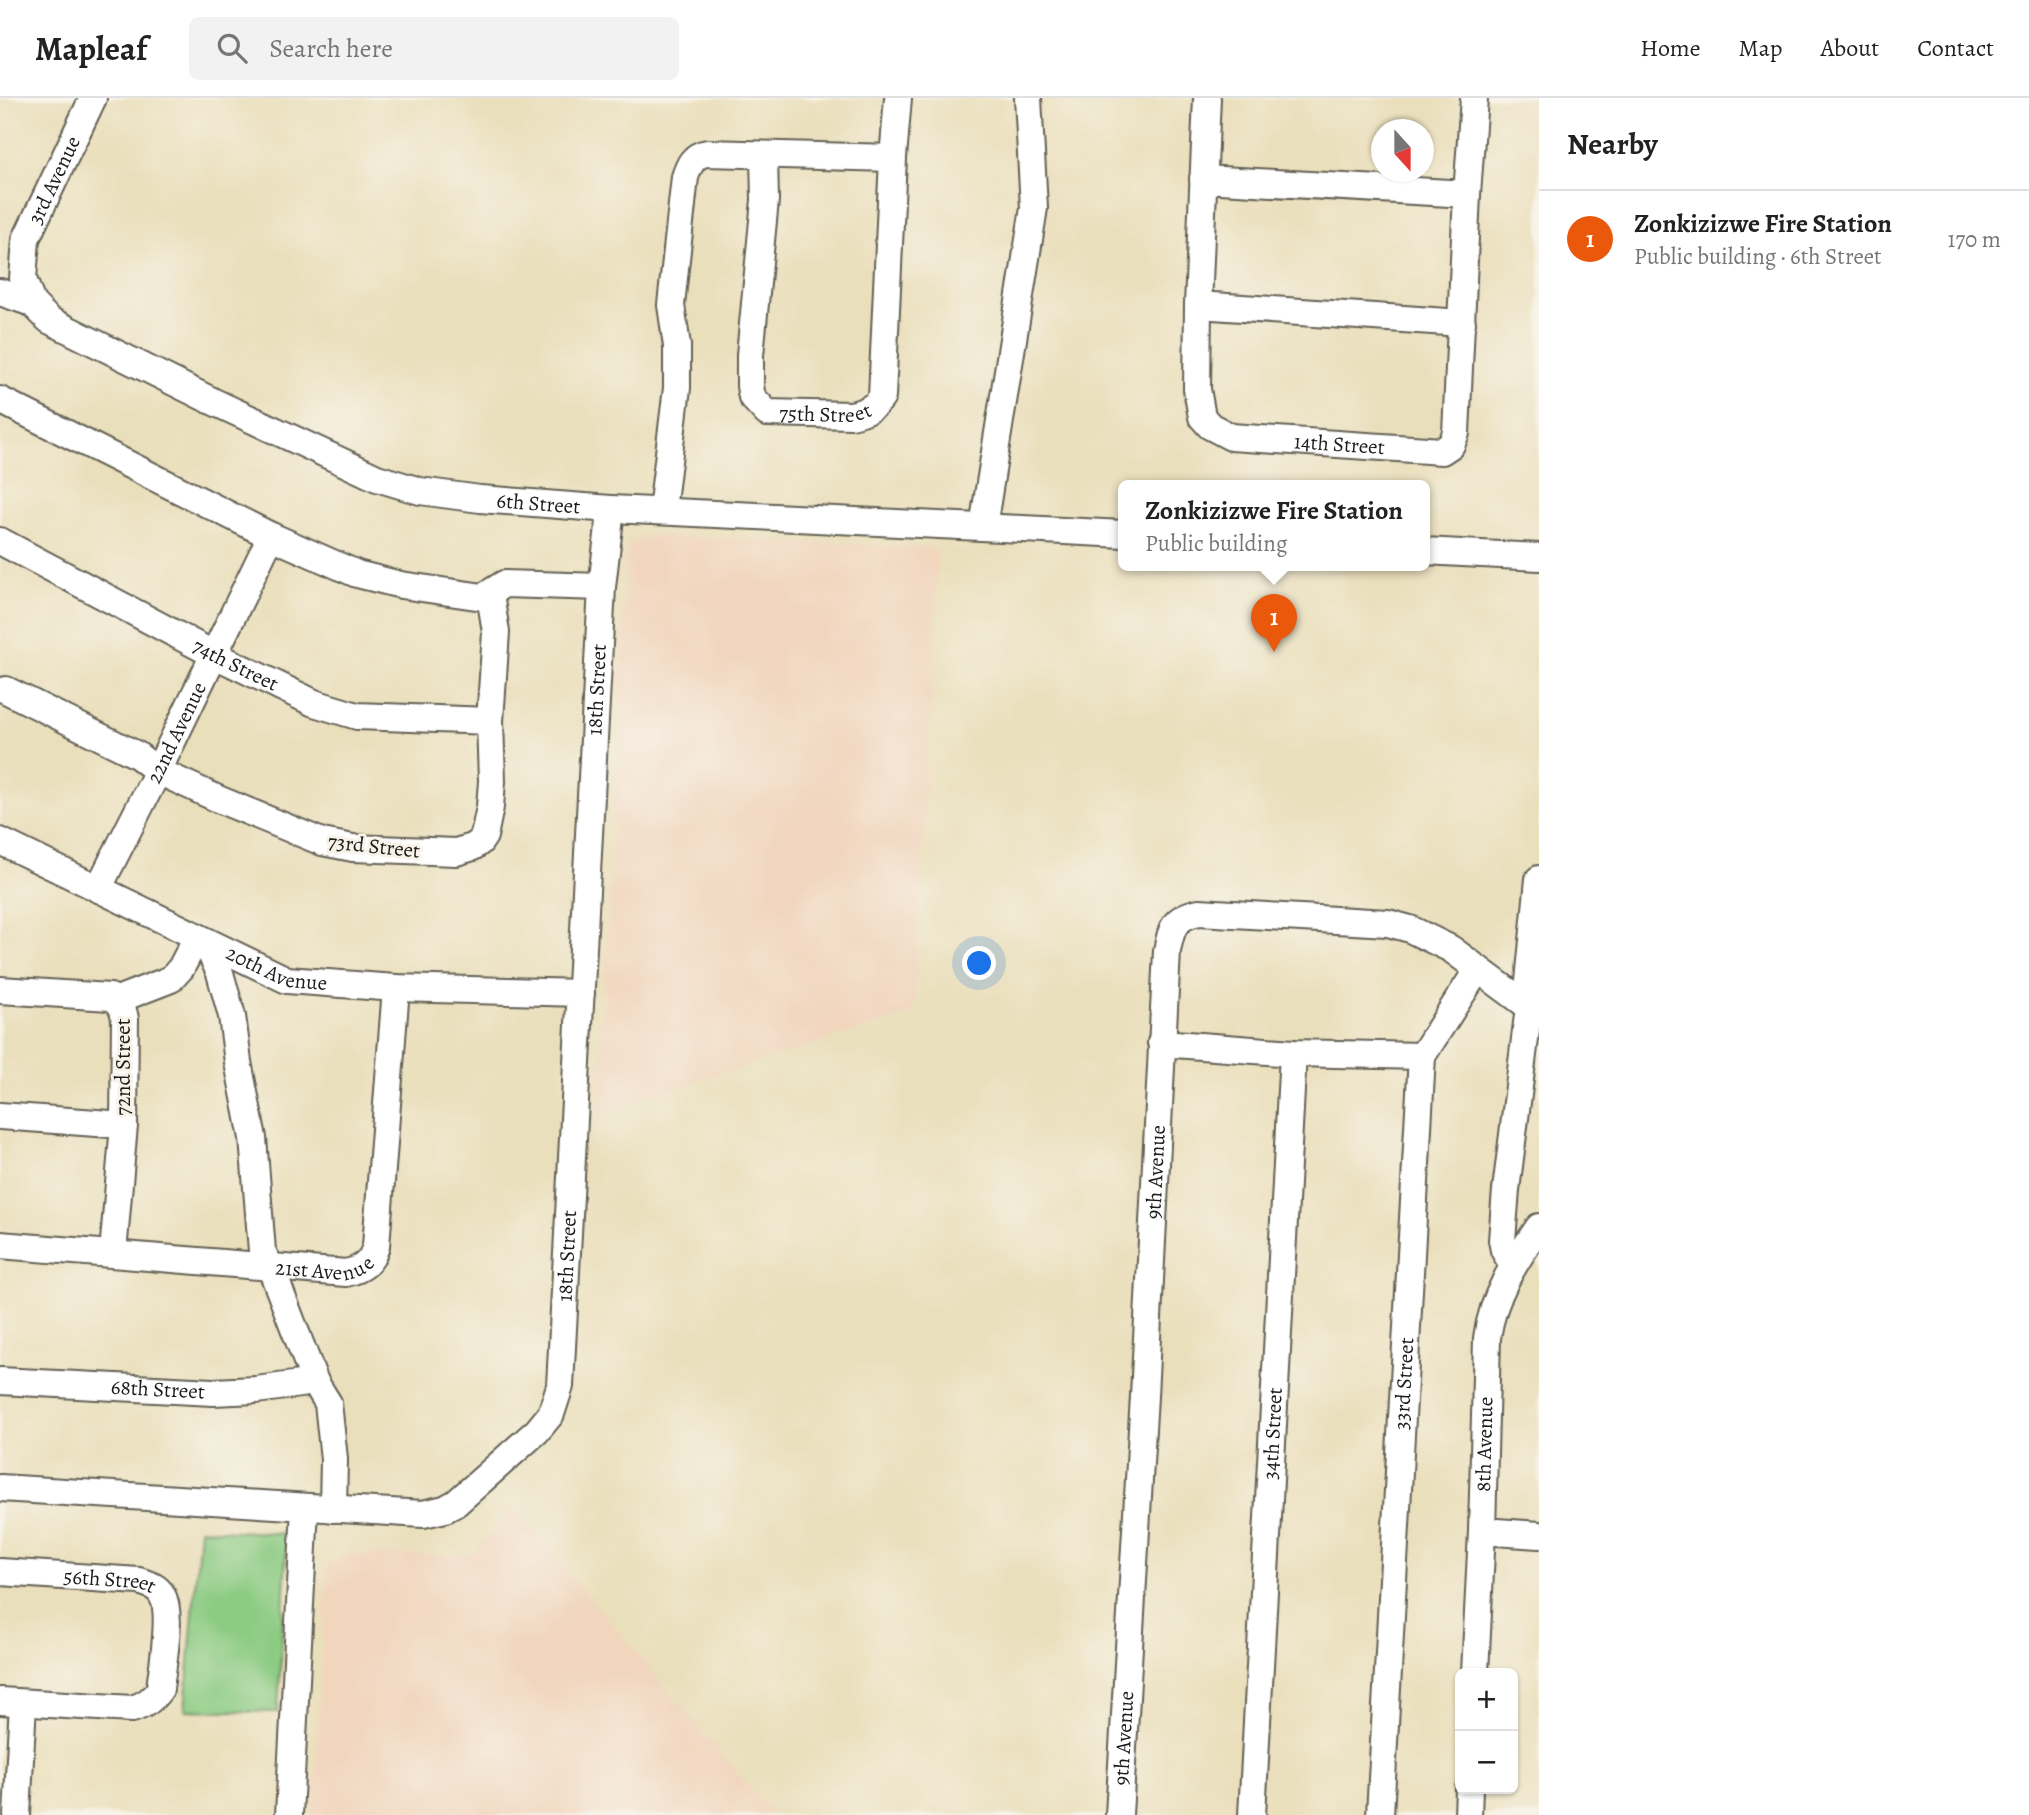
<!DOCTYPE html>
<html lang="en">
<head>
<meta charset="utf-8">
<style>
	:root { --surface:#fff; --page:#f2f2f2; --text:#222; --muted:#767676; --line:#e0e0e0; --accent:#ea580c }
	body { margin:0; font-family:Alegreya,serif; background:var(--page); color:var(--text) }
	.controls { position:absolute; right:21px; bottom:21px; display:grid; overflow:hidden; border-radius:10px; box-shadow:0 2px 5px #0004 }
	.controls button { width:63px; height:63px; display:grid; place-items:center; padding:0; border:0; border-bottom:2px solid var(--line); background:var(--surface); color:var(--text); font:35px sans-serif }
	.compass { position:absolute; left:1371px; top:21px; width:63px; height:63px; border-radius:50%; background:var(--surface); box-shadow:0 2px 5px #0004; rotate:159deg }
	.you { position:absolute; left:980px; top:866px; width:24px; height:24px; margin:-18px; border:5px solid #fff; border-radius:50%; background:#1a73e8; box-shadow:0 0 0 10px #1a73e833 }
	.badge { display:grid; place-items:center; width:46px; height:46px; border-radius:50%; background:var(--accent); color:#fff; font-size:23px; font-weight:700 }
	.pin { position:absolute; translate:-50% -58px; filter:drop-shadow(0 2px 4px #0008) }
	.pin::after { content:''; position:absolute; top:37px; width:24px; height:21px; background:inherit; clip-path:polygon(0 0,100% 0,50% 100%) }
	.popup { position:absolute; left:1118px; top:382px; width:312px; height:91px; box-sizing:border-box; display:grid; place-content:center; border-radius:10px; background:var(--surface); filter:drop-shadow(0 2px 5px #0005); font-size:23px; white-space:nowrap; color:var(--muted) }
	.popup b { font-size:26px; color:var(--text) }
	.popup::after { content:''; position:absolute; left:50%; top:100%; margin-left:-14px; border:14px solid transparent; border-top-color:var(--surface) }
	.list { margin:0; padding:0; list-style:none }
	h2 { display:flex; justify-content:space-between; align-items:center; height:91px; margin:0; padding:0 28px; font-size:30px }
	h2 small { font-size:23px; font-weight:400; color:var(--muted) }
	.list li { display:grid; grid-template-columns:46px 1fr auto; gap:21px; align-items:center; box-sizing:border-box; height:98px; padding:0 28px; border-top:2px solid var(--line) }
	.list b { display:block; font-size:26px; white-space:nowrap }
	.list p { margin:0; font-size:23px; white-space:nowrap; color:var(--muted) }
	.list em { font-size:23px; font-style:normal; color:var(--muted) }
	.icon { flex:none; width:38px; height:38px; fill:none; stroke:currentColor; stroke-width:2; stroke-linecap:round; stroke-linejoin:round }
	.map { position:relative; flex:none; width:1539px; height:1717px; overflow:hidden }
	header { display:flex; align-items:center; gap:42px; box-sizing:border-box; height:98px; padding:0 35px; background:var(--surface); border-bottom:2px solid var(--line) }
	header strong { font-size:33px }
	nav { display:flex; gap:38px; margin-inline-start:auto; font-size:24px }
	.search { width:490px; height:63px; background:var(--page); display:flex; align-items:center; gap:18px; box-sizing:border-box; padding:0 24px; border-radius:10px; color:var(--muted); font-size:26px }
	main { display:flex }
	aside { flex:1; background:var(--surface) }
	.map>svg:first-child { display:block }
	.built { fill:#f1d5bd }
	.green { fill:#8bcb82; stroke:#54744f; stroke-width:2 }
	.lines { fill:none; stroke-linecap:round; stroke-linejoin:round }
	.minor-casing { stroke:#646054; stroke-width:30 }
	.minor { stroke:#fff; stroke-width:26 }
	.labels { text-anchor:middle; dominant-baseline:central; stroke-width:6; stroke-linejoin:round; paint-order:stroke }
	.street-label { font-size:21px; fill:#1c1c1c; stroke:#f7f3e8 }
</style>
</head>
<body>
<header>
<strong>Mapleaf</strong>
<div class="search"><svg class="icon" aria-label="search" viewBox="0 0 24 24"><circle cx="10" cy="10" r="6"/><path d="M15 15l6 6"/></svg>Search here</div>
<nav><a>Home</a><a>Map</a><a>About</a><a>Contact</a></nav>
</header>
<main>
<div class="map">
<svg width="1539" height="1717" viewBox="0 0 1539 1717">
	<rect width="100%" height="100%" fill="#f7f3e8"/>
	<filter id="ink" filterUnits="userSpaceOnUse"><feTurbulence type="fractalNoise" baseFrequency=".0143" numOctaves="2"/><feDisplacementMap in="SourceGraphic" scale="14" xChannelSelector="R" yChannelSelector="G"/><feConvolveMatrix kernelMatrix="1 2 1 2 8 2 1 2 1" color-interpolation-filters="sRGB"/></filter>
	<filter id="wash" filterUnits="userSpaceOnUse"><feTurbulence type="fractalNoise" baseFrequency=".00686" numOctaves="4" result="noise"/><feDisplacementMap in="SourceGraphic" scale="28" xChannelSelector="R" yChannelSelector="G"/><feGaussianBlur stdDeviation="1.57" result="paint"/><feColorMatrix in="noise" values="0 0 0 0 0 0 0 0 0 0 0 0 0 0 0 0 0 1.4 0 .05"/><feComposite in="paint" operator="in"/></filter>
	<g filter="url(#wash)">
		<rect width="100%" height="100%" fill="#eadfbb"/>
		<g class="built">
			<path d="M647,437L938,450L914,915L598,1014L627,447Z"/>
			<path d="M515,1411L773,1717H313L327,1465L349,1456L471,1457Z"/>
		</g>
		<path class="green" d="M200,1431L287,1436L278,1614L185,1612Z"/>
	</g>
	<g filter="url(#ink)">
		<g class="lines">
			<g class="minor-casing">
				<g id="minor">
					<path id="s1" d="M1207,0L1198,207L1197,291L1202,319L1210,328L1231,339L1442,353L1451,347L1456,335L1467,96L1474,0"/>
					<path id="s2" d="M764,58L765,102L750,257V288L752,299L767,315L851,317C864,314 874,311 882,299L893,60L898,0"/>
					<path d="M1203,81L1467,96"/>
					<path id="s3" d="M0,194L32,205L49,222L212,303L377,380L420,393L480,401L611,411L1124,436"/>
					<path id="s4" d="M32,205L23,181L26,141L93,0"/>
					<path d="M1198,207L1462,225"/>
					<path d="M0,302L271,438L357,476L401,487L483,499L491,503L496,534L490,623L492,683L490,709L484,738L480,744L473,749L456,754L353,750L322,744L218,701L158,673L137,657L6,592"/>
					<path d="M662,412L677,290V248L671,207L685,79C689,67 693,57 707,55L893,60"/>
					<path d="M983,429L1034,110L1028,0"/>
					<path id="s5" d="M0,443L213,556L314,605L357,618L490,623"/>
					<path d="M1424,453L1539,459"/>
					<path d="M483,499L504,486L602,489"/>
					<path id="s6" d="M0,743L287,882L396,890L581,895"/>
					<path id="s7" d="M98,791L158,673L271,438"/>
					<path d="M205,843L220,875L232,918L238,964L253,1040L262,1153L271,1170L315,1284L328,1305L334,1361L333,1411"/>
					<path d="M0,892L110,899C121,903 123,910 125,921L124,1027L113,1155"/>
					<path d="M117,902L171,881L181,870L197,839"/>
					<path d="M1161,945L1293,955L1422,958"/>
					<path d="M0,1018L124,1027"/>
					<path id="s8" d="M0,1147L346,1175C363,1171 371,1165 376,1148L396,890"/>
					<path d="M1513,1167L1504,1152L1502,1142L1506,1092L1529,909L1528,894L1539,781"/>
					<path id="s9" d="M0,1283L213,1294L256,1292L315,1284"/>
					<path id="s10" d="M0,1390L423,1416L445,1411L456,1405L537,1333L551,1316L560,1288L602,489L611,411"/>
					<path d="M1482,1433L1539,1437"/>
					<path id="s11" d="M0,1474L139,1483C148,1486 157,1488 162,1497C173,1515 162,1569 160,1591C152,1602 145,1607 132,1611L0,1603"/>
					<path id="s12" d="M1475,1575L1482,1433L1487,1240C1493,1197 1514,1165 1539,1129"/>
					<path d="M17,1717L23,1605"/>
					<path d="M289,1717L305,1410"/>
					<path id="s13" d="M1119,1717L1144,1298L1167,853C1172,829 1173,820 1199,814L1388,825L1410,831L1451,851L1539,916"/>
					<path id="s14" d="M1252,1717L1293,955"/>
					<path id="s15" d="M1380,1717L1422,958L1478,871"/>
					<path d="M1468,1717L1469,1691"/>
				</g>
			</g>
			<use href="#minor" class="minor"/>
		</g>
	</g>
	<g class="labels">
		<g class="street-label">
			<text stroke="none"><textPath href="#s4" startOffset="131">3rd Avenue</textPath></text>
			<text stroke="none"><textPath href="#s2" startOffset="322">75th Street</textPath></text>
			<text stroke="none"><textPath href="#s1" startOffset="464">14th Street</textPath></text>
			<text stroke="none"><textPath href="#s3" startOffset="586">6th Street</textPath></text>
			<text stroke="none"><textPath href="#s5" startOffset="266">74th Street</textPath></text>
			<text stroke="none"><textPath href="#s10" startOffset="1316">18th Street</textPath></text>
			<text stroke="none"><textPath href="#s7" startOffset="175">22nd Avenue</textPath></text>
			<text transform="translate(374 748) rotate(6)">73rd Street</text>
			<text stroke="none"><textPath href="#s6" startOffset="306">20th Avenue</textPath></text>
			<text transform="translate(123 969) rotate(-90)">72nd Street</text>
			<text stroke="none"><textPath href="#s13" startOffset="644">9th Avenue</textPath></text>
			<text stroke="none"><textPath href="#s10" startOffset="749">18th Street</textPath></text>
			<text stroke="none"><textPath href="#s8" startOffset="326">21st Avenue</textPath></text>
			<text stroke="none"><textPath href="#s15" startOffset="432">33rd Street</textPath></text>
			<text stroke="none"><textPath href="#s9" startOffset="158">68th Street</textPath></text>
			<text stroke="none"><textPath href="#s14" startOffset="382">34th Street</textPath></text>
			<text stroke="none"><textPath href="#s12" startOffset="229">8th Avenue</textPath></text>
			<text stroke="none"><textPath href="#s11" startOffset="110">56th Street</textPath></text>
			<text stroke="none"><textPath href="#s13" startOffset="77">9th Avenue</textPath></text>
		</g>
	</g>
</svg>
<div class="controls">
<button>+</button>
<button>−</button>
</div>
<svg class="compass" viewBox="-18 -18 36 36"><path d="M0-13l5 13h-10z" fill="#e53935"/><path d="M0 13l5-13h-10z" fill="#767676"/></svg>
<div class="you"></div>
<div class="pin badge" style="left:1274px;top:554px">1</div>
<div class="popup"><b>Zonkizizwe Fire Station</b>Public building</div>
</div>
<aside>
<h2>Nearby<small></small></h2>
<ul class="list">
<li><span class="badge">1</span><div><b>Zonkizizwe Fire Station</b><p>Public building · 6th Street</p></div><em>170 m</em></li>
</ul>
</aside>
</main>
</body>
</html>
